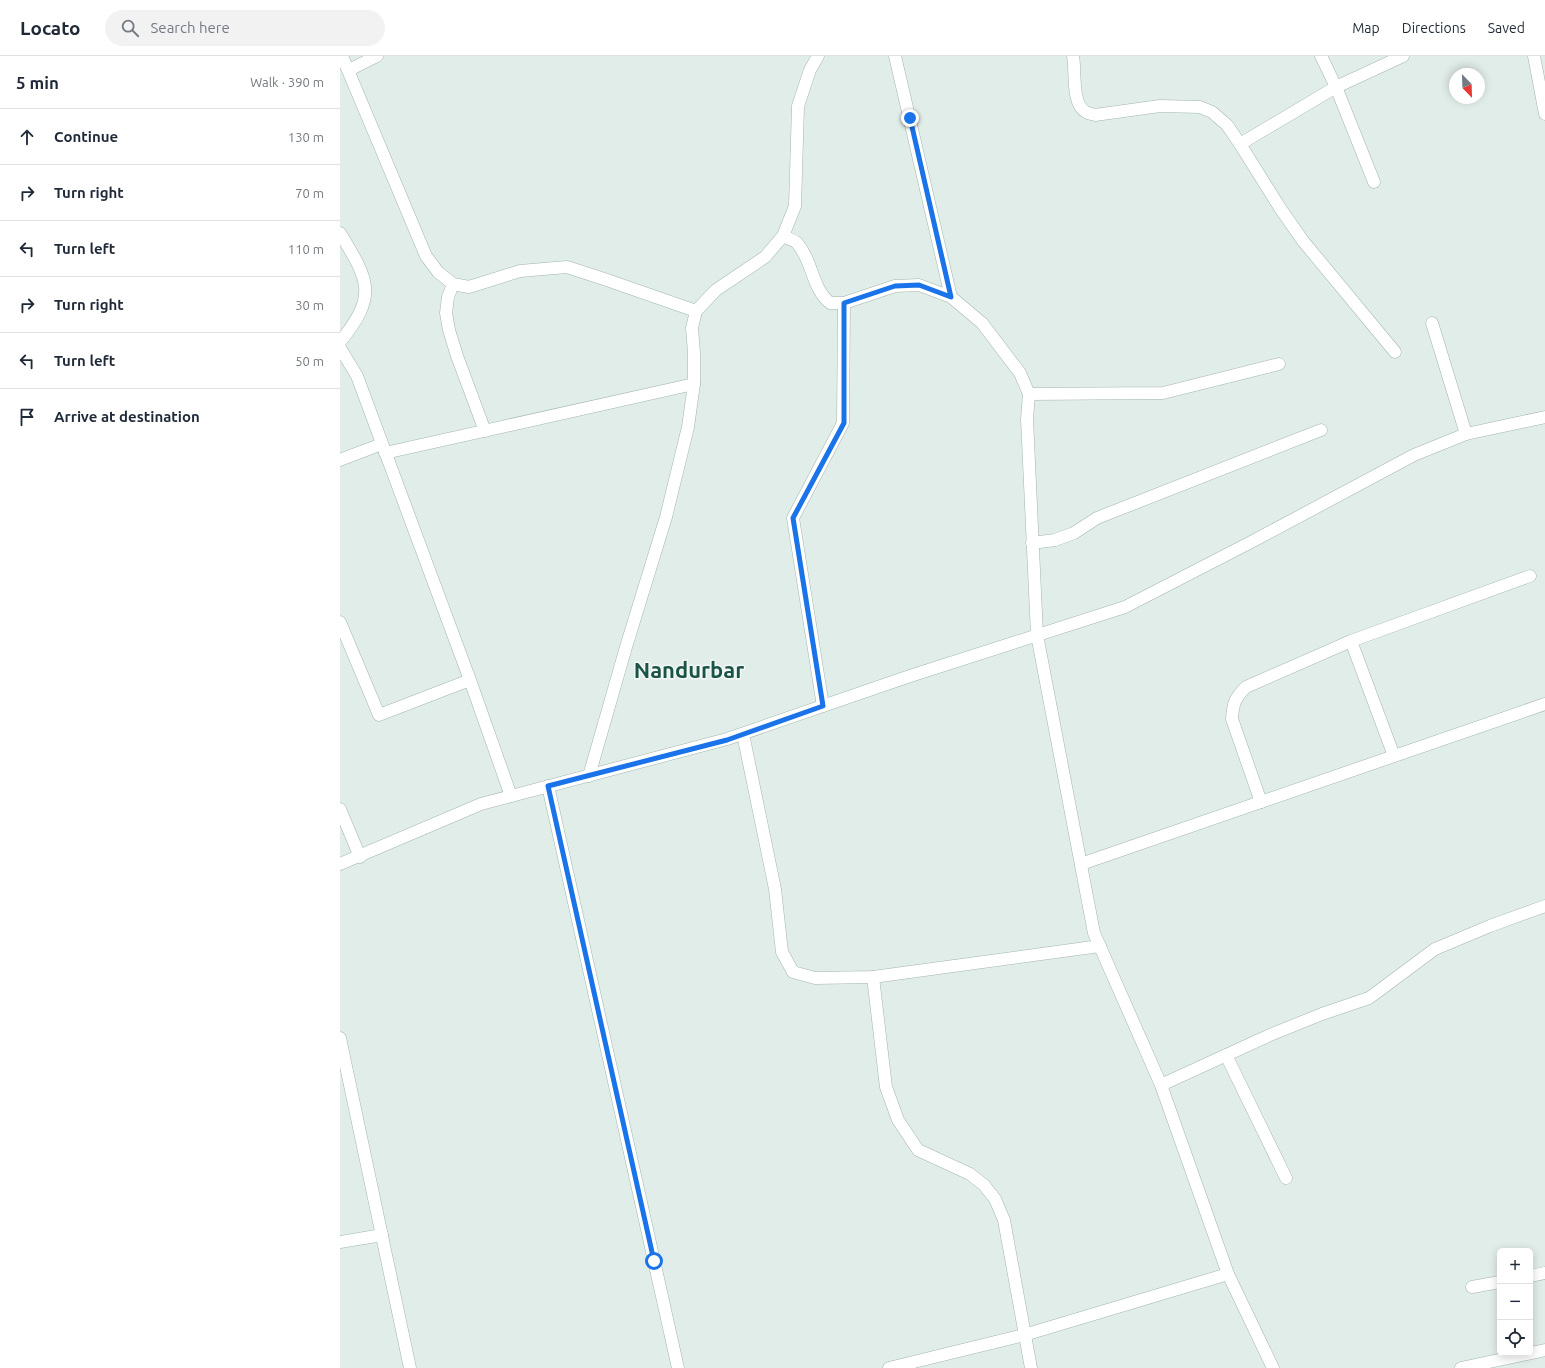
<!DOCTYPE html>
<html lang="en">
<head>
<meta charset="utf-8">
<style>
	:root { --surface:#fff; --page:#f2f2f3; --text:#1f2937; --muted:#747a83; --line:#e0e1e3 }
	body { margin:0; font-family:Ubuntu,sans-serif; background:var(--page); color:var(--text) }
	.controls { position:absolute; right:12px; bottom:12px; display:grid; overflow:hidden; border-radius:6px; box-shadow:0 2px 10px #0003 }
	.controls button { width:36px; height:36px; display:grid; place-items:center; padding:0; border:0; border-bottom:1px solid var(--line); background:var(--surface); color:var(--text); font:20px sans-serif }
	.compass { position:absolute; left:1109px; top:12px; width:36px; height:36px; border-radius:50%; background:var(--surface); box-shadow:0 2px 10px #0003; rotate:157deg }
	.stop { position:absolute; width:12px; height:12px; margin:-9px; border:3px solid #1a73e8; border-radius:50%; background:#fff }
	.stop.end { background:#1a73e8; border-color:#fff; box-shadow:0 1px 4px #0008 }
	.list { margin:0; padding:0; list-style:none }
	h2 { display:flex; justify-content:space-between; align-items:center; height:52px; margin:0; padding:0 16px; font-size:17px }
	h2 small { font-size:13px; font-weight:400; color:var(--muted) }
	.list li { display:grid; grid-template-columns:26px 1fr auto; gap:12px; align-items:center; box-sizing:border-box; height:56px; padding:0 16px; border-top:1px solid var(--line) }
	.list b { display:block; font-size:15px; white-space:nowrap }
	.list em { font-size:13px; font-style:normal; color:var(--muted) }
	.icon { flex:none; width:22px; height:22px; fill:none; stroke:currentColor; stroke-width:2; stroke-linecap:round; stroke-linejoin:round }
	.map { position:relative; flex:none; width:1205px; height:1312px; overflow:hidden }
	header { display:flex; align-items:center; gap:24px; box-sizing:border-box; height:56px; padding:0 20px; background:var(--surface); border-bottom:1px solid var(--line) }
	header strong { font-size:19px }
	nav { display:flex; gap:22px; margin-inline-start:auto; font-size:14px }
	.search { width:280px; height:36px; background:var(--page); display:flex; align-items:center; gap:10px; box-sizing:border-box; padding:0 14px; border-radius:22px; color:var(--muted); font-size:15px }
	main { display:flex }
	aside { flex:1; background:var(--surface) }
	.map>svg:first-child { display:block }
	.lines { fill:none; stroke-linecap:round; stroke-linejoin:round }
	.minor-casing { stroke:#a3b5af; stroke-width:13 }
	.minor { stroke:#fff; stroke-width:12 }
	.route { stroke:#1a73e8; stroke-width:5 }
	.labels { text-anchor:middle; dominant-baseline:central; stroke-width:3; stroke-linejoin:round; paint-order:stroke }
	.town-label { font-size:22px; font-weight:bold; fill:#1b5346; stroke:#f2f9f6 }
</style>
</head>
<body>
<header>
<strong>Locato</strong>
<div class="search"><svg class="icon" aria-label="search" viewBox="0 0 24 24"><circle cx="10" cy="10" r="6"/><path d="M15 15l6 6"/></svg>Search here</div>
<nav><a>Map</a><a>Directions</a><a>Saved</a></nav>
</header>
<main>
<aside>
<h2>5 min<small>Walk · 390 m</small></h2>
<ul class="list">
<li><svg class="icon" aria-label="ahead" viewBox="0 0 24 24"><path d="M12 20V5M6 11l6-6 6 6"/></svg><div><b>Continue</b></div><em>130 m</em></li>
<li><svg class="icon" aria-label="right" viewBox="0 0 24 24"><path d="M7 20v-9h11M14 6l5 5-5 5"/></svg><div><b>Turn right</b></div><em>70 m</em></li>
<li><svg class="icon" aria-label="left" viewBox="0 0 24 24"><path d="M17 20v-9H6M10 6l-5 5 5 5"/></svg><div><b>Turn left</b></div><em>110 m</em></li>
<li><svg class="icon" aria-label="right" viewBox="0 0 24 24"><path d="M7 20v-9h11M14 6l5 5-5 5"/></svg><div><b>Turn right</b></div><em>30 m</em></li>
<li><svg class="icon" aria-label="left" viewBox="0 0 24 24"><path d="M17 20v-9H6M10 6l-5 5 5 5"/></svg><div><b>Turn left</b></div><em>50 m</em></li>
<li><svg class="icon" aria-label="arrive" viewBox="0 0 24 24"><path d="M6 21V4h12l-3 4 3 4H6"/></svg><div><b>Arrive at destination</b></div></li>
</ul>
</aside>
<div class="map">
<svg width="1205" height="1312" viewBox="0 0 1205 1312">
	<rect width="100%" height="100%" fill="#e1ede8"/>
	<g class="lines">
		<g class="minor-casing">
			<g id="minor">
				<path d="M2,0L86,200L98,216L113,228L129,231L180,215L227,211L264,223L356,255"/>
				<path d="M555,0L611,241"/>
				<path d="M733,0C736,15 731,48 746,56C749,58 753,58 755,59L820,50L860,51L872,56L887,69L900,88L940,152L963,185L1055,296"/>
				<path d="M981,0L996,31L1034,126"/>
				<path d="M1194,0L1205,58"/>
				<path d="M9,14L37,0"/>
				<path d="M900,88L996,31L1063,0"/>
				<path d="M0,177C29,225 38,239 0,286"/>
				<path d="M443,180C447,182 454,184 457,187C473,205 471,231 490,247H504L555,230L579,229L611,241L642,267L680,317L689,338L687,363L697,579L754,877L821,1029L888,1218L933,1312"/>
				<path d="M113,228L108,241L106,257L109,274L117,300L145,375"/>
				<path d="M1092,267L1126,378"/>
				<path d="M0,292L17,320L130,624L171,740"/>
				<path d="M689,338L823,337L939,308"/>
				<path d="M45,397L354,328"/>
				<path d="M0,404L42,388"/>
				<path d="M692,487L715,484L734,477L757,462L981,374"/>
				<path d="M0,566L39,659L130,624"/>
				<path d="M1011,585L1054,700"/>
				<path d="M483,650L453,462L503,367L504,247"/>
				<path d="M403,678L435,833L442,896L453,916L475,922L533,921L760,890"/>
				<path d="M249,720L286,591L326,461L348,371L354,328V297L352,272L356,255L376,234L425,201L443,180L455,150L458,50L470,14L478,0"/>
				<path d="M208,730L338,1312"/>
				<path d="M921,746L892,663C893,647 895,642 906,631L1011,585L1190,520"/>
				<path d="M0,753L20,801"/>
				<path d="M0,808L141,748L387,683L570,620L785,551L915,484L1074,399L1126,378L1205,361"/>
				<path d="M741,808L1205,648"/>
				<path d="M533,921L546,1031L558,1064L578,1094L630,1118L644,1129L655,1143L664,1164L691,1312"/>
				<path d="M0,982L70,1312"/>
				<path d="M886,999L946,1122"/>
				<path d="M821,1029L930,979L982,958L1029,942L1095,893L1150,870L1205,850"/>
				<path d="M0,1186L42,1179"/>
				<path d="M1190,1220L1205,1217"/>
				<path d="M1132,1231L1160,1226"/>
				<path d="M549,1312L684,1279L888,1218"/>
				<path d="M1121,1312L1205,1294"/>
			</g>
		</g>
		<use href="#minor" class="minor"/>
	</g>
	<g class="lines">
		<path class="route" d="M314,1205L208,730L387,684L483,650L453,462L504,367V247L555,230L579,229L611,241L570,62"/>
	</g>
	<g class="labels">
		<g class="town-label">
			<text x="349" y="613">Nandurbar</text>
		</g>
	</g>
</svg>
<div class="controls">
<button>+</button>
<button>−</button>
<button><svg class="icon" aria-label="locate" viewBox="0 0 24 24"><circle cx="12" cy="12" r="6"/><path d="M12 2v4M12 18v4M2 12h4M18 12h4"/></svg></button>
</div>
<svg class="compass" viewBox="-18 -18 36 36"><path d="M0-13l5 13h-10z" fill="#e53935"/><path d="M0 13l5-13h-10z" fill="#747a83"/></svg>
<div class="stop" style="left:314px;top:1205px"></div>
<div class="stop end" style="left:570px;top:62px"></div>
</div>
</main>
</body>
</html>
